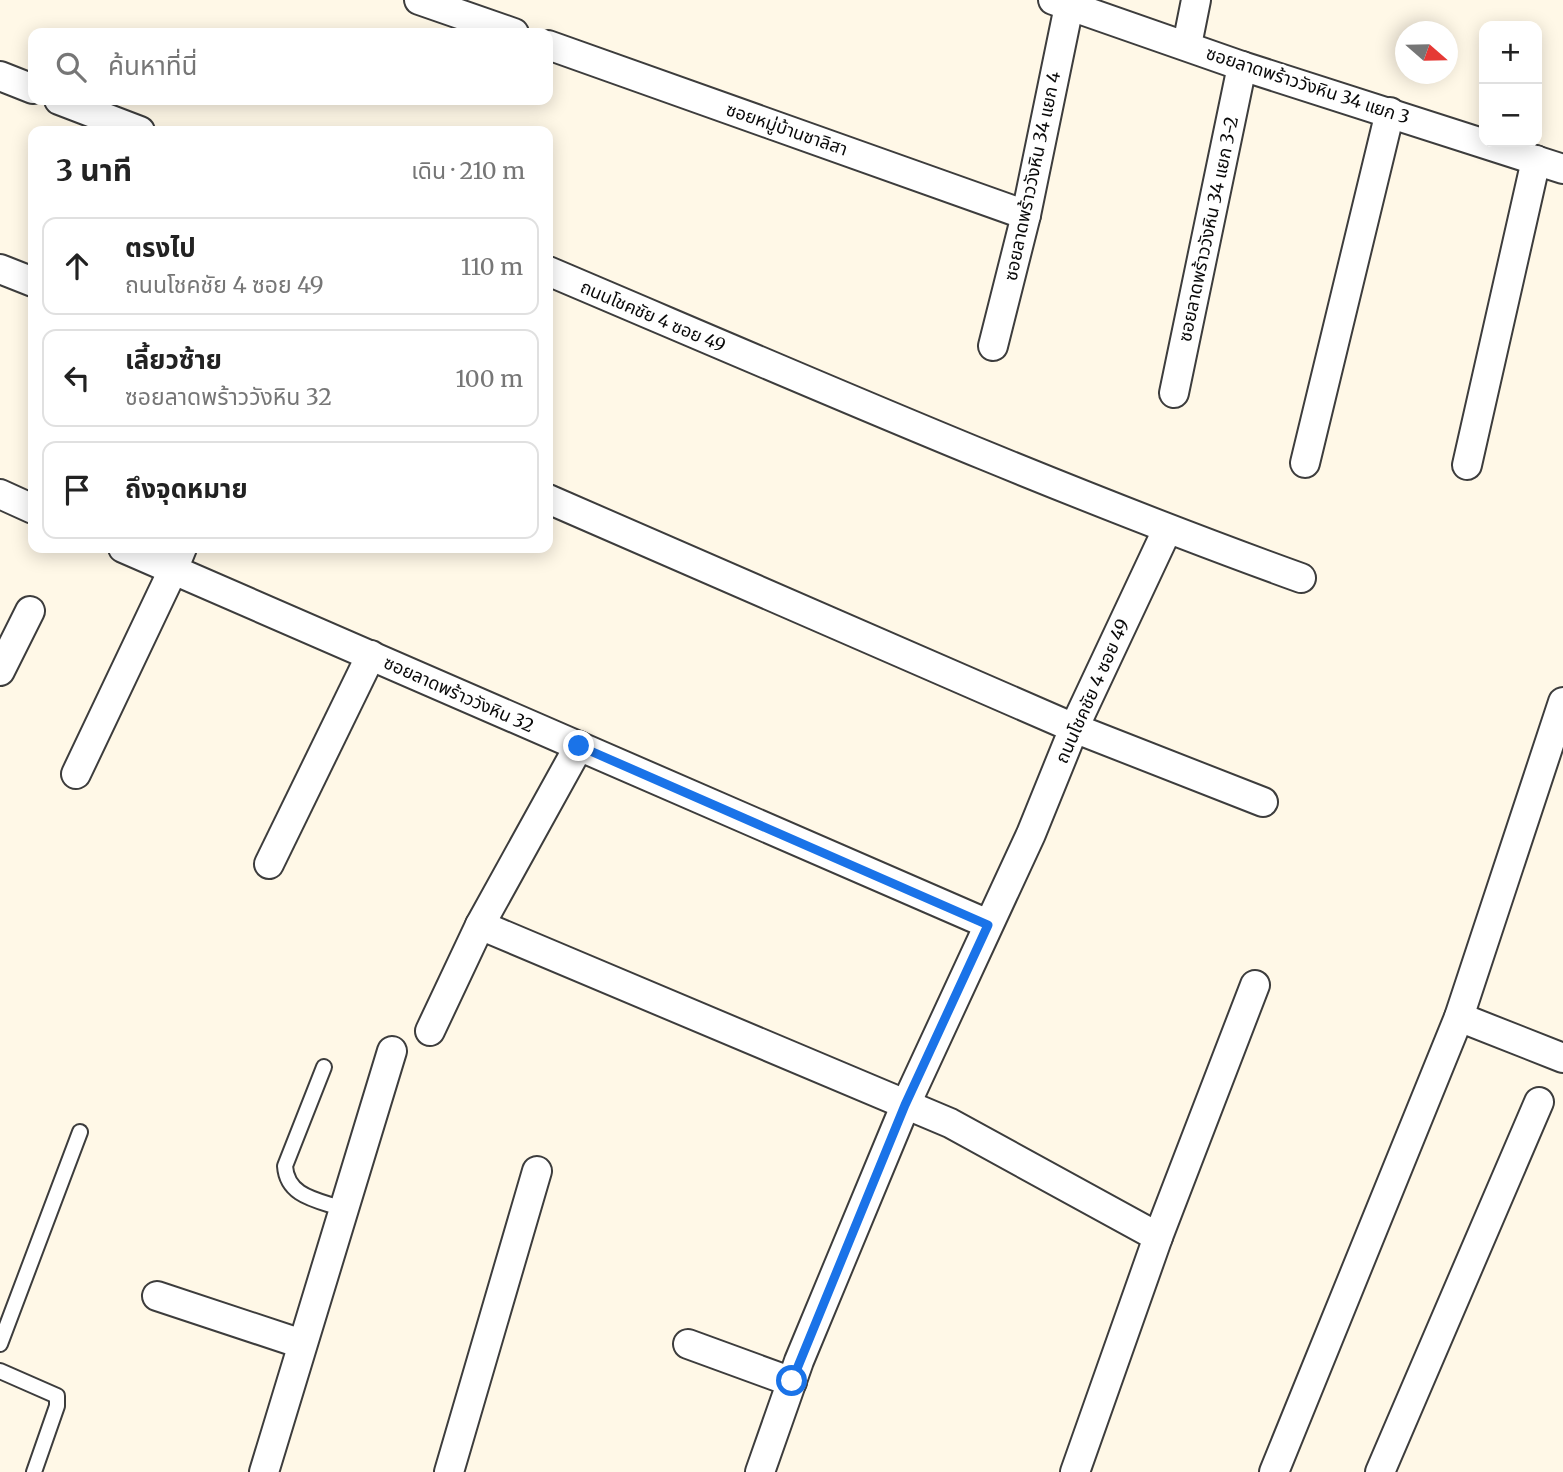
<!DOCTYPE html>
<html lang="th">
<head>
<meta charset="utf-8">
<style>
	:root { --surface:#fff; --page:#f6f6f6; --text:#222; --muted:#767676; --line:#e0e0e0 }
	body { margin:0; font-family:Merriweather,"Noto Sans Thai",serif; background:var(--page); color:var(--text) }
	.controls { position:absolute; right:21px; top:21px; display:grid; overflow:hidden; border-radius:14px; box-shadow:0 4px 18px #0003 }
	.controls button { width:63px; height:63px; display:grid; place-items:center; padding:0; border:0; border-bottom:2px solid var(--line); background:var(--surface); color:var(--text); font:35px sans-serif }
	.compass { position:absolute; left:1395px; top:21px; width:63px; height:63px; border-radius:50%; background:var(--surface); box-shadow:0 4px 18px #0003; rotate:110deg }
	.stop { position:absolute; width:21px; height:21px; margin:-16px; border:5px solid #1a73e8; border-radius:50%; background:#fff }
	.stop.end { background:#1a73e8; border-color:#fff; box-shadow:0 2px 7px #0008 }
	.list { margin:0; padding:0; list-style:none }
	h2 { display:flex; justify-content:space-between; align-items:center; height:91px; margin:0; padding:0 28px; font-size:30px }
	h2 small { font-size:23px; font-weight:400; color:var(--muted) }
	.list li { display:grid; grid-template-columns:46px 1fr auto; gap:21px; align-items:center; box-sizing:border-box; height:98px; margin:0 14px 14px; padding:0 14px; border:2px solid var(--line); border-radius:14px }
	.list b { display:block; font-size:26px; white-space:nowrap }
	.list p { margin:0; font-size:23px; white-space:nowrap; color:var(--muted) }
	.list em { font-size:23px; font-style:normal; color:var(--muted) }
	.icon { flex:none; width:38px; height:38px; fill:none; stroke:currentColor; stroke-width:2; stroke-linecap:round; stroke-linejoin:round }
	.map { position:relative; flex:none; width:1563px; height:1472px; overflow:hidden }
	.search { position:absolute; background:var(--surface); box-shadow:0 4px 18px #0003; left:28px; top:28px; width:525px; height:77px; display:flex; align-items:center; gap:18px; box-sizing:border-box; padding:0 24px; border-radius:14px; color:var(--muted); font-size:26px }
	.panel { position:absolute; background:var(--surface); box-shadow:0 4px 18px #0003; left:28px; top:126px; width:525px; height:427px; border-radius:14px }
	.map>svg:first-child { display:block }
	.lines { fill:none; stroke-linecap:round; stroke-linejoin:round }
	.lane-casing { stroke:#3d3d3d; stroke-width:18 }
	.street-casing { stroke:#3d3d3d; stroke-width:32 }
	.lane { stroke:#fff; stroke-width:14 }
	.street { stroke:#fff; stroke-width:28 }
	.route { stroke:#1a73e8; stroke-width:9 }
	.labels { text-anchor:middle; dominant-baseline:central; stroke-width:7; stroke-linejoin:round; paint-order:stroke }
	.street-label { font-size:18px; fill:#0a0a0a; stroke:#fff }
</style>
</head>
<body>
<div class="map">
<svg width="1563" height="1472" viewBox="0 0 1563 1472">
	<rect width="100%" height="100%" fill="#fff8e7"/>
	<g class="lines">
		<g class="lane-casing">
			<g id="lane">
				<path d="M324,1067L285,1166C287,1197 318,1200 343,1209"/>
				<path d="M0,1344L80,1132"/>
				<path d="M0,1371L57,1396V1406L34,1472"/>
			</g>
		</g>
		<g class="street-casing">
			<g id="street">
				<path d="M419,0L514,33"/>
				<path d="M1053,0L1242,66L1563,169"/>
				<path d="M548,45L1026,215"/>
				<path d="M1187,45L1196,0"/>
				<path d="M0,76L33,89"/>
				<path d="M59,100L140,131"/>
				<path d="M0,269L33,282"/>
				<path d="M548,271C798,377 1046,486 1301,578"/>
				<path d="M993,346L1026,215L1069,6"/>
				<path d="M1174,393L1242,66"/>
				<path d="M1305,463L1390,112"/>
				<path d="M1467,465L1536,160"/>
				<path d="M0,494L33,509"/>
				<path d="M548,499L1074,728L1263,802"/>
				<path d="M123,548L988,924"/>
				<path d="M0,671L30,611"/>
				<path d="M76,774L173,570L182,548"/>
				<path d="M269,864L371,655"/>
				<path d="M480,925L950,1123L1158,1237"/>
				<path d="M1459,1017L1563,1058"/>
				<path d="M430,1031L480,925L579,746"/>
				<path d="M157,1296L302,1344"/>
				<path d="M688,1344L792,1382"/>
				<path d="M264,1472L392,1051"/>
				<path d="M449,1472L537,1171"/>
				<path d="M760,1472L799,1361L905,1106L1031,834L1074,728L1167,530"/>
				<path d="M1075,1472L1158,1237L1255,985"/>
				<path d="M1274,1472L1459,1017L1563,702"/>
				<path d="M1380,1472L1539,1102"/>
			</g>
		</g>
		<use href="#lane" class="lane"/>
		<use href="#street" class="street"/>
	</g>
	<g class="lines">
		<path class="route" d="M579,746L988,925L905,1105L792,1381"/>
	</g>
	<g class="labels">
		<g class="street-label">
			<text transform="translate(1308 85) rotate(18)">ซอยลาดพร้าววังหิน 34 แยก 3</text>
			<text transform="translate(787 129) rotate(19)">ซอยหมู่บ้านชาลิสา</text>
			<text transform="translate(1032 176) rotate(-78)">ซอยลาดพร้าววังหิน 34 แยก 4</text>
			<text transform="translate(1208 229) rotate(-78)">ซอยลาดพร้าววังหิน 34 แยก 3-2</text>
			<text transform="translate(653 316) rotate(23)">ถนนโชคชัย 4 ซอย 49</text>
			<text transform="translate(1092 691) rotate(-66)">ถนนโชคชัย 4 ซอย 49</text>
			<text transform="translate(459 694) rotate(24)">ซอยลาดพร้าววังหิน 32</text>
		</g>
	</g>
</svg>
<div class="controls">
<button>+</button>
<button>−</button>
</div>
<svg class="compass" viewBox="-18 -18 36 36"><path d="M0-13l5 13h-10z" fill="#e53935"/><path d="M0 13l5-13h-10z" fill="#767676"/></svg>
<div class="stop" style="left:792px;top:1381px"></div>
<div class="stop end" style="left:579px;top:746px"></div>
<div class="search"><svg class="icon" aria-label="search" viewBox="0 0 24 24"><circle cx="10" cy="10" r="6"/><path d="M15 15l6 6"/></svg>ค้นหาที่นี่</div>
<section class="panel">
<h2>3 นาที<small>เดิน · 210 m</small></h2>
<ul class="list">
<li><svg class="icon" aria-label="ahead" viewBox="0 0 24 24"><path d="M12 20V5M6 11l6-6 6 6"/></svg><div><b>ตรงไป</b><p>ถนนโชคชัย 4 ซอย 49</p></div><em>110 m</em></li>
<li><svg class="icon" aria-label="left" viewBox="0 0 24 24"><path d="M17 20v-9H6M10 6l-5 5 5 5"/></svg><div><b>เลี้ยวซ้าย</b><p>ซอยลาดพร้าววังหิน 32</p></div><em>100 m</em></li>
<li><svg class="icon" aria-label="arrive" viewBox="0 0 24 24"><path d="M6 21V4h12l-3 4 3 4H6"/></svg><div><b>ถึงจุดหมาย</b></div></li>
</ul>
</section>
</div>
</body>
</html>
